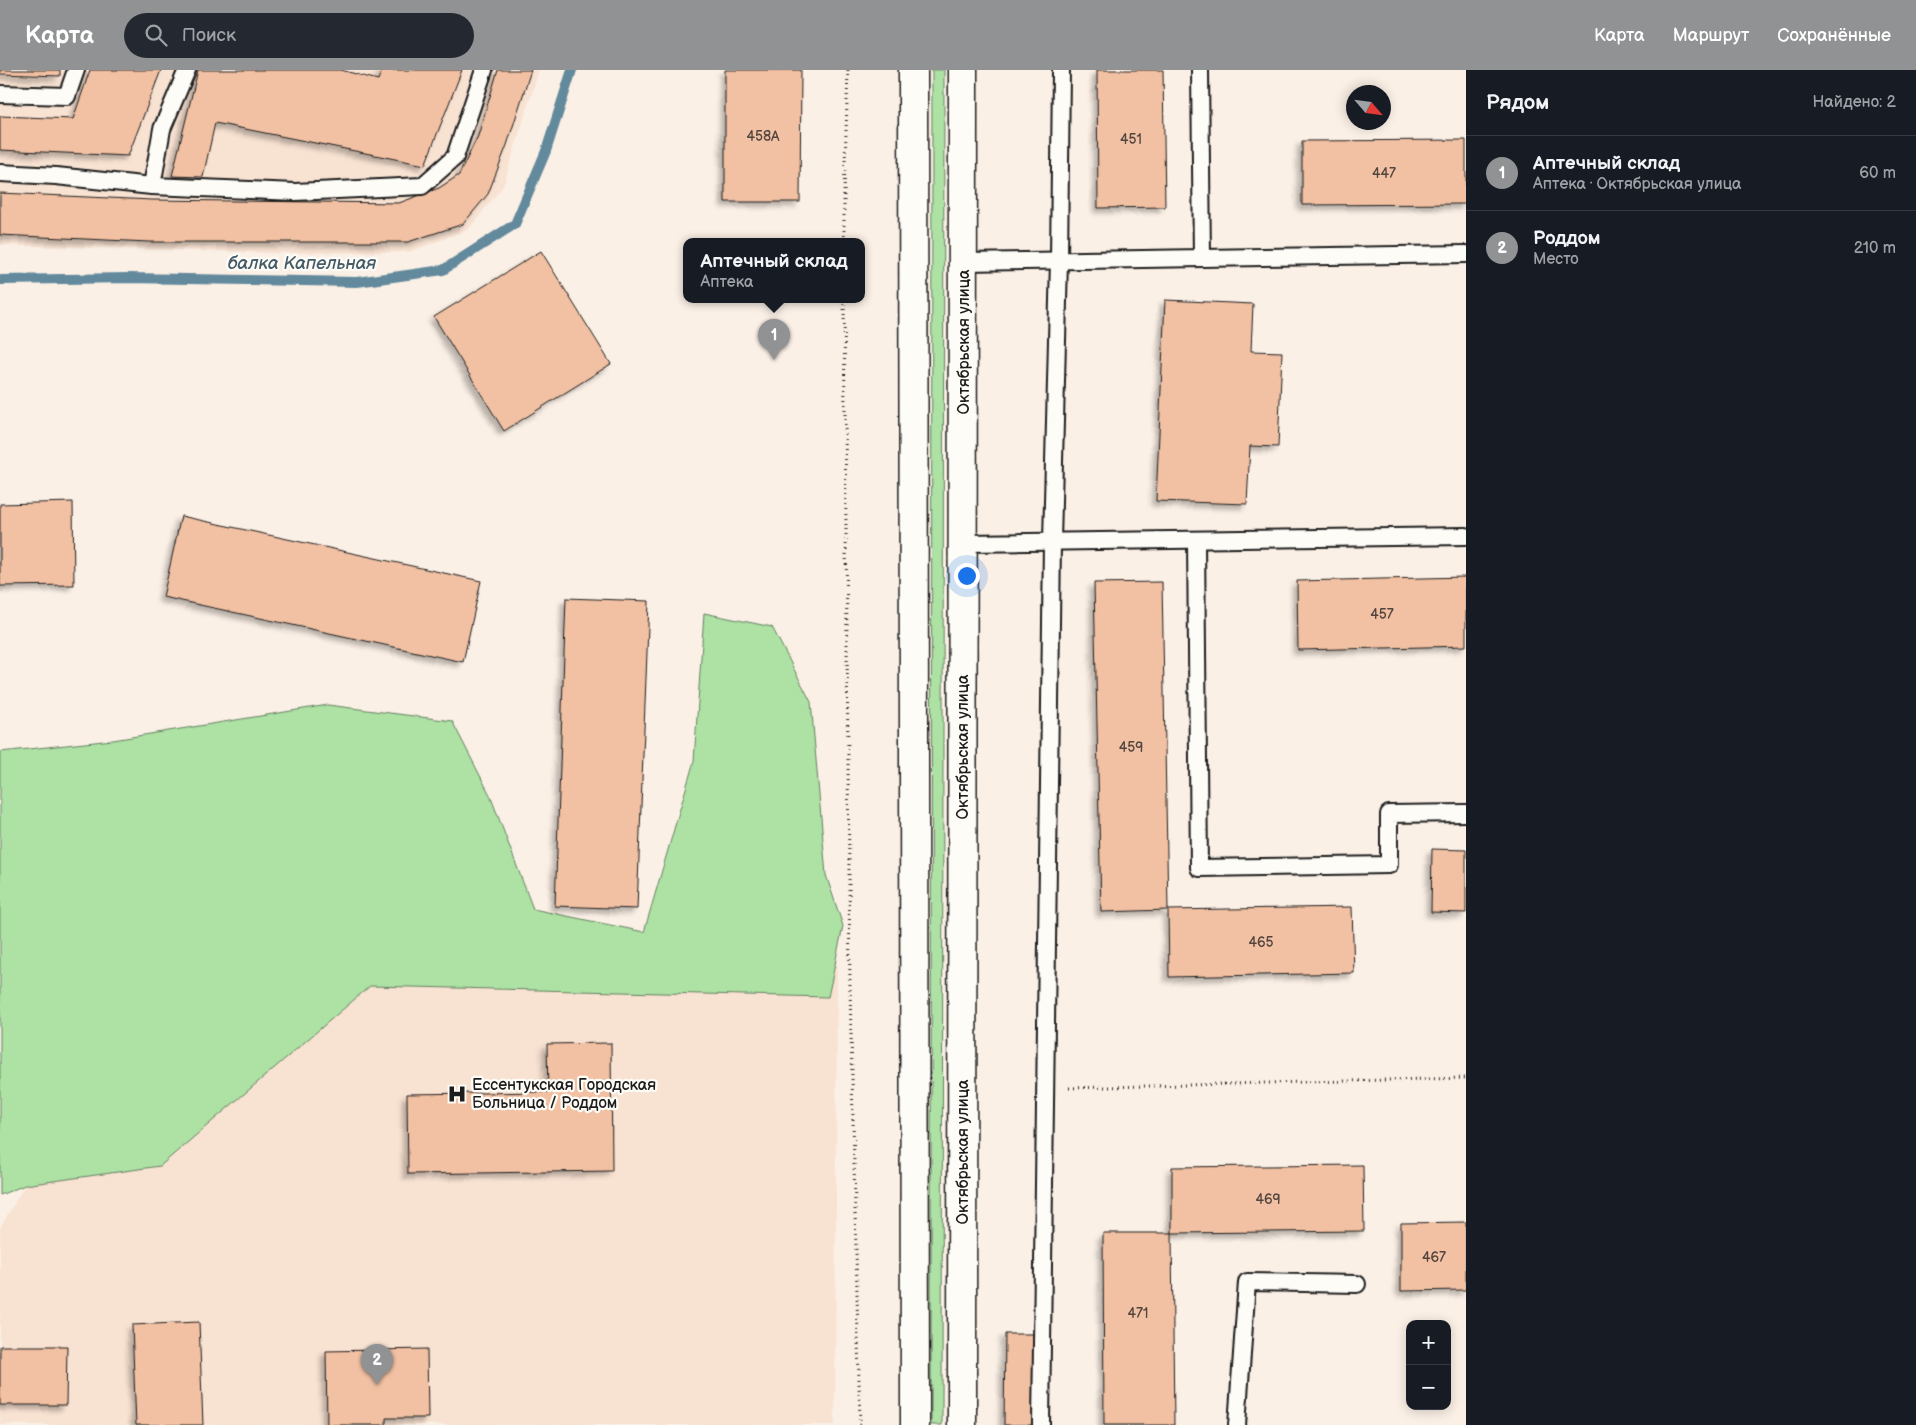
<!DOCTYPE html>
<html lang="ru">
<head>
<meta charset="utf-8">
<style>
	:root { --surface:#171b24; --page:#242831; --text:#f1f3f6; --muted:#9ea1a6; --line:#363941; --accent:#919294 }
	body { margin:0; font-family:"Balsamiq Sans",sans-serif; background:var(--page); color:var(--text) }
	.controls { position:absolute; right:15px; bottom:15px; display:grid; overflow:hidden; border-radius:10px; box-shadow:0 2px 12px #0003 }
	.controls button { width:45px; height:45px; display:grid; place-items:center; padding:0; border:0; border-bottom:1px solid var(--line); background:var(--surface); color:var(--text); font:25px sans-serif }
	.compass { position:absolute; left:1346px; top:15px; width:45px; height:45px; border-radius:50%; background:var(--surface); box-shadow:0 2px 12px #0003; rotate:118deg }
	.you { position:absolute; left:966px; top:505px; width:18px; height:18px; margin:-12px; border:4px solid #fff; border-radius:50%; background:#1a73e8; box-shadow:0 0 0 8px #1a73e833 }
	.badge { display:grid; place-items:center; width:32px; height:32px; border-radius:50%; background:var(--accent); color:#fff; font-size:16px; font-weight:700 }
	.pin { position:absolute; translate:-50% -41px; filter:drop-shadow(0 1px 2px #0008) }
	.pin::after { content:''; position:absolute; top:26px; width:18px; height:15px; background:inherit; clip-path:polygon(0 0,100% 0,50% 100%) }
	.popup { position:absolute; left:683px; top:168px; width:182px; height:65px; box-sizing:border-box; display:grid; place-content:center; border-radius:10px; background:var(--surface); filter:drop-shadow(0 1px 4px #0005); font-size:16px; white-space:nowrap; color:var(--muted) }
	.popup b { font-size:19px; color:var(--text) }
	.popup::after { content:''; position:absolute; left:50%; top:100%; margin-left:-10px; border:10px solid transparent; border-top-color:var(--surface) }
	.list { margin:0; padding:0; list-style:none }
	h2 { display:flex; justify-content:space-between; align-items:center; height:65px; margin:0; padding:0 20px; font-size:21px }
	h2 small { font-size:16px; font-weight:400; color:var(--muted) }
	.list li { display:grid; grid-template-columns:32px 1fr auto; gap:15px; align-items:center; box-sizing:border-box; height:75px; padding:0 20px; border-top:1px solid var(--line) }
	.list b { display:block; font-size:19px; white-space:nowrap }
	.list p { margin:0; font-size:16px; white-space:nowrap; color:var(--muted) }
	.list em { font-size:16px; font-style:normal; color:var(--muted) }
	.icon { flex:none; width:28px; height:28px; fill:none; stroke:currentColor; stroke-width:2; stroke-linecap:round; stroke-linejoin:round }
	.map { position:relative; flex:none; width:1466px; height:1355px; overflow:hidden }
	header { display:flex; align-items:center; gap:30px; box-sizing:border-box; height:70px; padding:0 25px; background:var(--accent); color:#fff }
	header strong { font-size:24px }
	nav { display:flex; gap:28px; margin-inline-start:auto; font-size:18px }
	.search { width:350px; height:45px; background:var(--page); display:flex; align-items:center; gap:12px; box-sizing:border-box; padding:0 18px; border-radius:28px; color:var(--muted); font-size:19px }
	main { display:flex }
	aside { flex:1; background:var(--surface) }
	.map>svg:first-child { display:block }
	.built { fill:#f8e2d2 }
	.green { fill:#ade2a4; stroke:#647f60 }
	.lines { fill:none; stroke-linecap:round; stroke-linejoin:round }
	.stream { stroke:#62899c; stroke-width:10 }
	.building { fill:#f2c1a3; stroke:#1c1c1c; filter:url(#shadow) }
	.lane-casing { stroke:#1c1c1c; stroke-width:20 }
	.secondary-casing { stroke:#1c1c1c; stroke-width:31 }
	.path { stroke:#1c1c1c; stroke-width:3; stroke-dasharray:1 4; stroke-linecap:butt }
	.lane { stroke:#fdfcf7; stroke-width:16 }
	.secondary { stroke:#fdfcf7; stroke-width:28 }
	.labels { text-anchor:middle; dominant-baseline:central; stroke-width:4.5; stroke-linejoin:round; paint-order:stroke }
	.number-label { font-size:14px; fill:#52453e }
	.street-label { font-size:16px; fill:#1c1c1c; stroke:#fdfcf7 }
	.poi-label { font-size:16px; fill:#1c1c1c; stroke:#fdfcf7; text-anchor:start }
	.water-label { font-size:18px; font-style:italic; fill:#455b67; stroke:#fdfcf7 }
</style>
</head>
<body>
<header>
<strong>Карта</strong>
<div class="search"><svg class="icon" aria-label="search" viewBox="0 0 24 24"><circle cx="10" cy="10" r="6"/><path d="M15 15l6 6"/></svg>Поиск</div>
<nav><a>Карта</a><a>Маршрут</a><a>Сохранённые</a></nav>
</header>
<main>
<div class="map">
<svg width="1466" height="1355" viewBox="0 0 1466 1355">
	<defs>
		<filter id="shadow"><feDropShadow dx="-4.5" dy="4.5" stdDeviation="2.5" flood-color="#0004"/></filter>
	</defs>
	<rect width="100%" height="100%" fill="#fbf0e6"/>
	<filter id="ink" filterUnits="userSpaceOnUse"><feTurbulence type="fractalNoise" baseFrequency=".02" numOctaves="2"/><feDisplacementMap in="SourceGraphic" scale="10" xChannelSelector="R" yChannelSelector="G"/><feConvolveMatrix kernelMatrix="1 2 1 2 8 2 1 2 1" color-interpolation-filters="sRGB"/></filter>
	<g filter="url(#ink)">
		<g class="built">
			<path d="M0,0H539L503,116L469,159L409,182L276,183L0,175Z"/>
			<path d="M160,881L837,889L835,1355H0V1158Z"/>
		</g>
		<g class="green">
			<path d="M932,0H944L942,1355H931Z"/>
			<path d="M704,543L772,557L811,632L826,805L843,856L828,927L370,916L160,1096L25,1115L0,1125V682L113,670L328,635L452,651L490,725L533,839L644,862L694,691Z"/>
		</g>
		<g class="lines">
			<path class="stream" d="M0,210L128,208L357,212L443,200L515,154L546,81L572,0"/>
		</g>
		<g class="building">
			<path d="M0,0H60V6L0,4Z"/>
			<path d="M90,0H161L128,86L0,80V46L73,49Z"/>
			<path d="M198,0H341L378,10L382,0H462L425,95L215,53L203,107L172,106Z"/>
			<path d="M498,0H531L507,75L488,124L463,154L408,172H149L0,165V123L152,130L399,133L439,118L459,105L478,66Z"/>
			<path d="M725,0H801L800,132H725Z"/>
			<path d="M1097,0H1163L1165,137L1098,138Z"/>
			<path d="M1466,70V134L1302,135V71Z"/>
			<path d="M541,181L611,294L504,361L434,247Z"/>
			<path d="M1165,230L1253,234L1251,281L1282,282L1278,377L1250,376L1247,434L1156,431Z"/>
			<path d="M73,432L74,515L0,516V434Z"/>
			<path d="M181,446L481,511L463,592L163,527Z"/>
			<path d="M1466,507V576L1298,580L1297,511Z"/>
			<path d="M1162,512L1168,840L1101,842L1094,513Z"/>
			<path d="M566,528L649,531L637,839L555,836Z"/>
			<path d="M1432,779L1466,780V843L1431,842Z"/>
			<path d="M1352,837L1354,903L1169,907L1168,840Z"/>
			<path d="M611,973L612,1101L408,1104L407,1024L548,1022L547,974Z"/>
			<path d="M1363,1095L1364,1161L1172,1163V1097Z"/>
			<path d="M1466,1152V1220L1401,1221V1153Z"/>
			<path d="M1103,1163H1172L1174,1355H1104Z"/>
			<path d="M199,1252L203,1355H136L132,1255Z"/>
			<path d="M1005,1264H1035V1355H1004Z"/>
			<path d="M0,1276H67L66,1335H0Z"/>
			<path d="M427,1279L428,1348H386V1355H327L326,1281Z"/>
		</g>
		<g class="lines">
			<g class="lane-casing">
				<g id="lane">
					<path d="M0,24L67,26L76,0"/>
					<path d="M0,103L56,106L152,116L295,122L422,116L455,87L484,0"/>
					<path d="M152,116L162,59L187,0"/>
					<path d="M1202,188L1466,184"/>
					<path d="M965,192L1202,188L1200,0"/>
					<path d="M1196,470L1199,798L1389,795V744L1466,743"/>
					<path d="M963,473L1466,466"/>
					<path d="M1041,1355L1052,472L1059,190L1061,0"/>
					<path d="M1237,1355L1247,1212L1357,1214"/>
				</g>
			</g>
			<g class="secondary-casing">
				<g id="secondary">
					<path d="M913,0L915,1355"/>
					<path d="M962,1355L963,0"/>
				</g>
			</g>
			<g class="path">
				<path d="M844,171V125L848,0"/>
				<path d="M844,229L850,918L860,1355"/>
				<path d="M1069,1018L1466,1008"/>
			</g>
			<use href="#lane" class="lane"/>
			<use href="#secondary" class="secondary"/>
		</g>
	</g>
	<defs>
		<g id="hospital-bare" transform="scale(1.5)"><path d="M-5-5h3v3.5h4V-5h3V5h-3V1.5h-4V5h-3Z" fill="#1c1c1c" stroke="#fdfcf7" stroke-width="2.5" paint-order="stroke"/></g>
	</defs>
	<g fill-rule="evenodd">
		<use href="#hospital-bare" x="457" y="1024"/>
	</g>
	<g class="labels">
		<g class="number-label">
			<text x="763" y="66">458А</text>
			<text x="1131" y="69">451</text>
			<text x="1384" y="103">447</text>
			<text x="1382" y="544">457</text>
			<text x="1131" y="677">459</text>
			<text x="1261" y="872">465</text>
			<text x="1268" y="1129">469</text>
			<text x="1434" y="1187">467</text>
			<text x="1138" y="1243">471</text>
		</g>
		<g class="street-label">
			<text transform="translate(964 272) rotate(-90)">Октябрьская улица</text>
			<text transform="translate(963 677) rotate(-90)">Октябрьская улица</text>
			<text transform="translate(963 1082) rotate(-90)">Октябрьская улица</text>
		</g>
		<g class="poi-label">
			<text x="472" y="1015">Ессентукская Городская<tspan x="472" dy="18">Больница / Роддом</tspan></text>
		</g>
		<g class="water-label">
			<text x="302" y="193">балка Капельная</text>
		</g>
	</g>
</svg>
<div class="controls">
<button>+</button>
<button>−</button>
</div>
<svg class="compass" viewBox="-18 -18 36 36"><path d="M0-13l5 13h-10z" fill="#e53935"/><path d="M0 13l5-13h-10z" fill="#9ea1a6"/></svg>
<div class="you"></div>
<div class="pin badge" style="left:774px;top:290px">1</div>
<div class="popup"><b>Аптечный склад</b>Аптека</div>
<div class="pin badge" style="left:377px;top:1315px">2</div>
</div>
<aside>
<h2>Рядом<small>Найдено: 2</small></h2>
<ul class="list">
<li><span class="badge">1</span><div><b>Аптечный склад</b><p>Аптека · Октябрьская улица</p></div><em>60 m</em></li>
<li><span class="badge">2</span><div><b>Роддом</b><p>Место</p></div><em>210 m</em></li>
</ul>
</aside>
</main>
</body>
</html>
